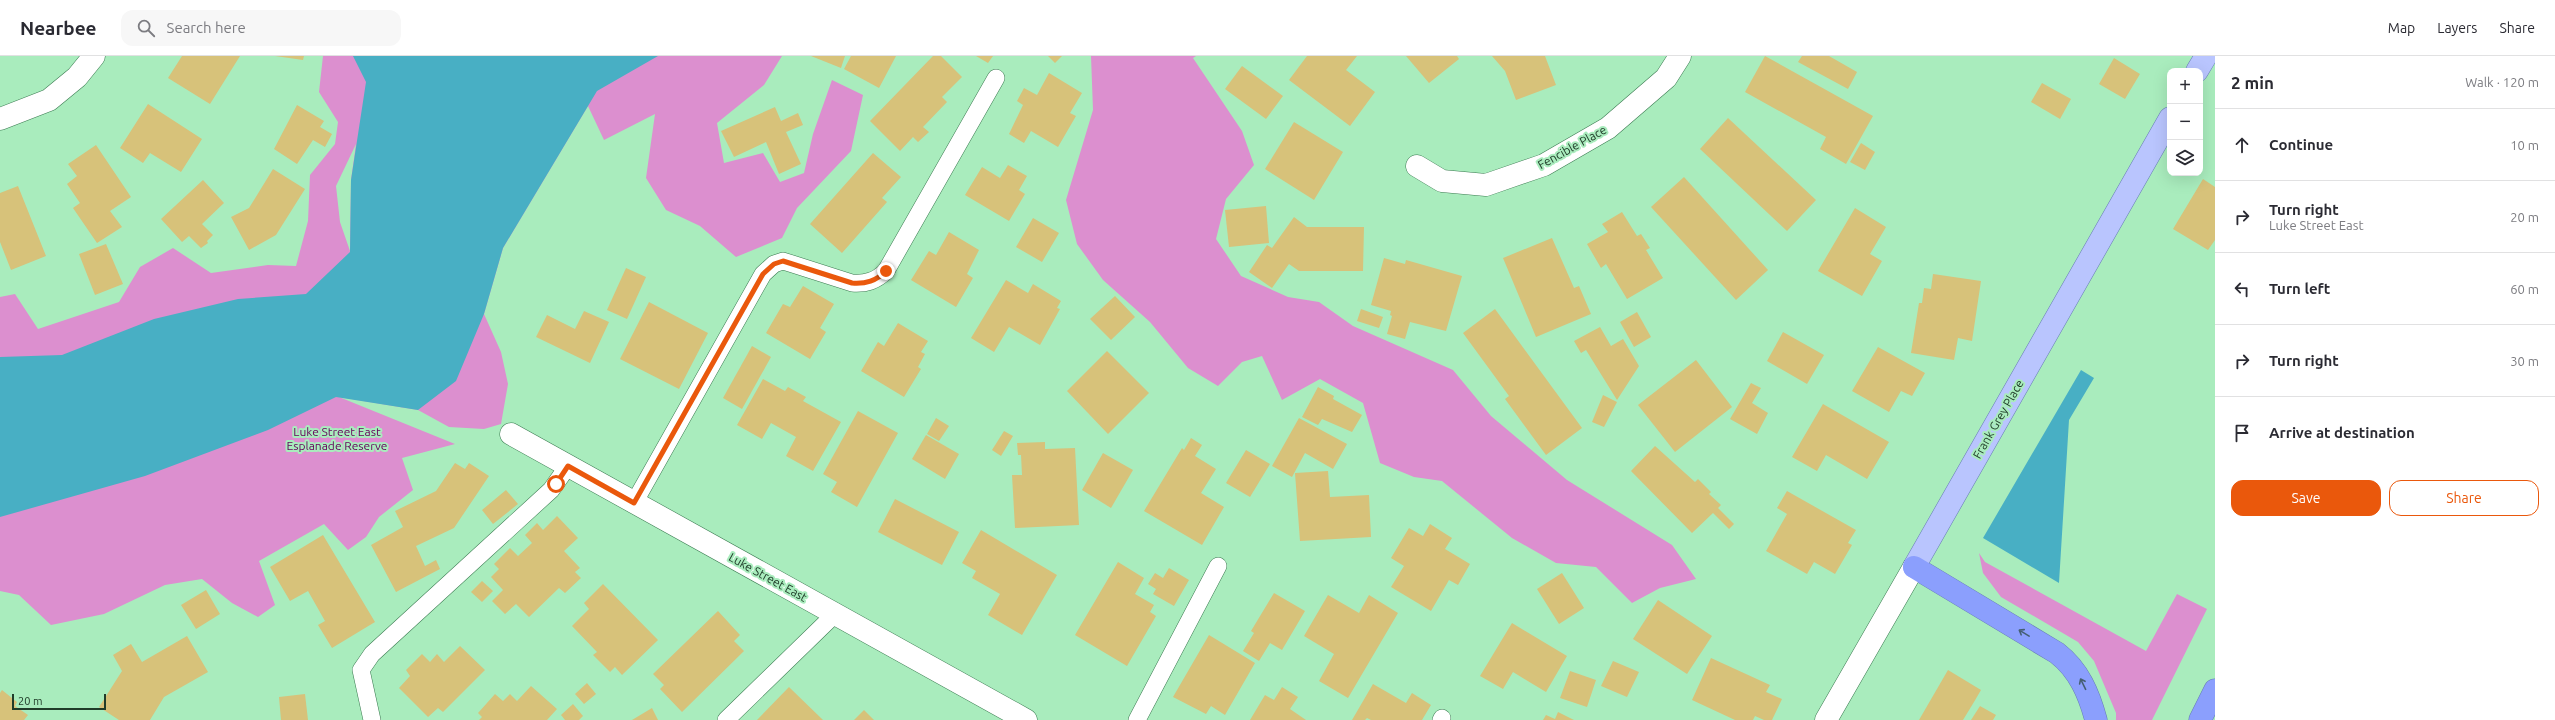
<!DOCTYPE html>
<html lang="en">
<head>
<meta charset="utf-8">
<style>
	:root { --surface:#fff; --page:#f7f7f7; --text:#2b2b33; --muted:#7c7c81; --line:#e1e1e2; --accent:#ea580c }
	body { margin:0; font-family:Ubuntu,sans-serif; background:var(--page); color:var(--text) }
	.controls { position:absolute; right:12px; top:12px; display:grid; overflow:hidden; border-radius:8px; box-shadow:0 4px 16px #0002 }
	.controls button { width:36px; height:36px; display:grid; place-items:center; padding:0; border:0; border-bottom:1px solid var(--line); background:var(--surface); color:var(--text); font:20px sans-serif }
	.scale { position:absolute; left:12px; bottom:10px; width:94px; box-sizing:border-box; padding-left:4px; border:2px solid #203c29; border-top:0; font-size:11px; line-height:14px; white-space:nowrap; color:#203c29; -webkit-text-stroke:3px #a9ecbd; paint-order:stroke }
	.stop { position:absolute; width:12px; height:12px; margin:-9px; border:3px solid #ea580c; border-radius:50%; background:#fff }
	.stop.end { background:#ea580c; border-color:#fff; box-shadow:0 1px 4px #0008 }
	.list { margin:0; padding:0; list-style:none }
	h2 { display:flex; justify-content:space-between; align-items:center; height:52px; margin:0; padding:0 16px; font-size:17px }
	h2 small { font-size:13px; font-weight:400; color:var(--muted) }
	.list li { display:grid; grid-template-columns:26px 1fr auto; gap:12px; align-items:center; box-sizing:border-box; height:72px; padding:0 16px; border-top:1px solid var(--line) }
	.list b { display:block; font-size:15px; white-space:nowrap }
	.list p { margin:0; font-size:13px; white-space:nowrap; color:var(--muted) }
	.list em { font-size:13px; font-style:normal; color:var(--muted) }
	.actions { display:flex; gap:8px; padding:12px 16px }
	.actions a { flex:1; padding:9px 0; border:1px solid var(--accent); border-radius:12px; text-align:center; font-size:14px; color:var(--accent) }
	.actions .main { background:var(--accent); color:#fff }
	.icon { flex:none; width:22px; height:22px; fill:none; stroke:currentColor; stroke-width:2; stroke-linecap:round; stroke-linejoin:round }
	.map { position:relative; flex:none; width:2215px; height:664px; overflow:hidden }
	header { display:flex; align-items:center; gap:24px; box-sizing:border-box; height:56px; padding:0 20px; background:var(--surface); border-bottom:1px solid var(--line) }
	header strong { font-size:19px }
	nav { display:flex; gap:22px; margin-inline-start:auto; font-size:14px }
	.search { width:280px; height:36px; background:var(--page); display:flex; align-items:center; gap:10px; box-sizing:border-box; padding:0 14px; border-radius:12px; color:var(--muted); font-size:15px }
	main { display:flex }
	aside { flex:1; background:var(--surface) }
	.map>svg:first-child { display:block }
	.green { fill:#dc8fcf; fill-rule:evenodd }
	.water { fill:#48afc4 }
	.building { fill:#d7c27a }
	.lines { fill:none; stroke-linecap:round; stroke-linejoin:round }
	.lane-casing { stroke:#3b7b51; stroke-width:18 }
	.street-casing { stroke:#3b7b51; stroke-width:23 }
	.primary-casing { stroke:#667cb3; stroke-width:23 }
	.highway-casing { stroke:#667cb3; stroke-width:23 }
	.lane { stroke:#fff; stroke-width:17 }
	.street { stroke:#fff; stroke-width:22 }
	.primary { stroke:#b9c5fe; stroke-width:22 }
	.highway { stroke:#8b9ffd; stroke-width:22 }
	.oneway { stroke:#455f73 }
	.route { stroke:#ea580c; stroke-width:5 }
	.labels { text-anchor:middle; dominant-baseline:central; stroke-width:4; stroke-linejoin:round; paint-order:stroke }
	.street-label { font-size:12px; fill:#203c29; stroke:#a9ecbd }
	.park-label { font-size:12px; fill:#65025b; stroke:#a9ecbd }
</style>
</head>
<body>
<header>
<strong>Nearbee</strong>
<div class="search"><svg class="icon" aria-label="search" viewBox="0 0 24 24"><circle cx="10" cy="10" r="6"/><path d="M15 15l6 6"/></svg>Search here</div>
<nav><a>Map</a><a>Layers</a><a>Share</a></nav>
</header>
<main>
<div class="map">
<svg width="2215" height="664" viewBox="0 0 2215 664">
	<rect width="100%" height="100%" fill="#a9ecbd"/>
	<g class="green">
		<path d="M323,0H782L764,29L717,67L724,107L763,97L780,126L804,117L813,78L832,24L863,39L851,95L797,152L782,182L736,201L700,170L666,154L646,122L655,58L604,84L588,50L503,192L484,258L501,296L508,328L501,368L484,373L449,371L418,354L339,341L455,388L402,402L413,434L379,461L366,481L348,494L324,468L259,505L275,549L258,561L232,547L202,523L165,529L104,558L51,569L19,539L0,535V241L15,238L38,273L119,246L140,211L173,192L211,217L268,209L296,210L308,165L310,119L335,88L338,66L319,36ZM356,88L351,124L350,195L340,166L336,130Z"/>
		<path d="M1091,0H1196L1193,2L1242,75L1254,109L1226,143L1216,183L1241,220L1288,241L1319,246L1353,270L1453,314L1491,360L1567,424L1672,489L1696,523L1660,532L1632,547L1596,511L1556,507L1512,482L1442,425L1414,421L1380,407L1363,347L1320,323L1282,344L1262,300L1242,306L1218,330L1188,312L1150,266L1103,224L1077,188L1066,144L1093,54Z"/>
		<path d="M1979,497L1985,506L2146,595L2177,538L2207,553L2152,664H2116V657L2094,605L2078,586L2001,541L1983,517Z"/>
	</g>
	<g class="water">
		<path d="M353,0H658L597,35L503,192L484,258L456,325L418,354L336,341L268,374L145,420L0,461V301L62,299L154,263L238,243L306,238L350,196L351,124L366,26Z"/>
		<path d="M2081,314L2094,322L2069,364L2059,527L1983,482Z"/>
	</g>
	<g class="building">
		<path d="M182,0H240L210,48L168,22Z"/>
		<path d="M275,0H304L303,4Z"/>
		<path d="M811,0H845L841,12Z"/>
		<path d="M851,0H896L879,32L844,13Z"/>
		<path d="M933,0H941L962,21L942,41L947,46L923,71L929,76L918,86L913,81L900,95L870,65Z"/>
		<path d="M976,0H993L988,7Z"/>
		<path d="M1048,0H1062L1055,7Z"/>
		<path d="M1307,0H1357L1346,14L1375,36L1350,70L1289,24Z"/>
		<path d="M1406,0H1457L1459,3L1429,27Z"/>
		<path d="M1492,0H1545L1556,29L1516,44L1505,15Z"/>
		<path d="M1765,0L1873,60L1846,108L1820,93L1826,81L1745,36Z"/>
		<path d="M1802,0H1829L1857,16L1848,33L1798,6Z"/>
		<path d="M2114,2L2140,18L2125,43L2099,28Z"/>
		<path d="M1242,10L1283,40L1266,63L1225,33Z"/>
		<path d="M1049,17L1082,37L1070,57L1076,60L1058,91L1031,75L1024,87L1009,78L1023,49L1017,45L1024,32L1037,39Z"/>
		<path d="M2042,27L2071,43L2060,63L2031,46Z"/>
		<path d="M148,48L202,83L181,116L150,97L143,107L120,92Z"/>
		<path d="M297,49L324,65L320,71L332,78L325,91L313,84L297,108L274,93Z"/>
		<path d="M775,51L781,65L798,57L803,69L786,76L801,108L779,118L766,86L734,101L721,75Z"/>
		<path d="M1728,62L1816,144L1787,175L1700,93Z"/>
		<path d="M1294,66L1343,96L1314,144L1265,113Z"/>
		<path d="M1861,87L1875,96L1865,114L1850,106Z"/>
		<path d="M96,89L131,141L110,155L122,171L97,187L73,152L80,147L67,128L77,120L68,108Z"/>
		<path d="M873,97L901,121L882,142L887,146L842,197L810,168Z"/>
		<path d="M1008,109L1027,120L1019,134L1025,138L1009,165L965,139L982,111L1000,122Z"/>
		<path d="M273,113L305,133L276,179L249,194L231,161L249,152Z"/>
		<path d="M1684,121L1768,214L1736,244L1651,151Z"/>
		<path d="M2203,123L2215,131V184L2208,194L2173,173Z"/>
		<path d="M203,124L224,147L202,168L213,179L207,185L208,187L201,192L189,180L182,186L161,163Z"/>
		<path d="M18,130L46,200L11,214L0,186V137Z"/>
		<path d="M1266,150L1269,187L1229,191L1225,154Z"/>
		<path d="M1855,152L1886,171L1870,198L1882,205L1862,240L1818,215Z"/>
		<path d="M1622,156L1637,180L1641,178L1650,192L1646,194L1663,222L1627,243L1606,208L1601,212L1587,188L1608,176L1602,168Z"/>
		<path d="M1294,161L1307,171H1364L1363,215H1299L1289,208L1272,232L1249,216L1267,189L1272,192Z"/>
		<path d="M1033,162L1059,177L1042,206L1016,191Z"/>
		<path d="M949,176L979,194L967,218L973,222L956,251L911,224L929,195L936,199Z"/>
		<path d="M1552,182L1574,232L1579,230L1591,258L1536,281L1503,202Z"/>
		<path d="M106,188L123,228L95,239L79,198Z"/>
		<path d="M1384,202L1405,208L1406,204L1462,220L1446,275L1410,266L1405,283L1387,278L1392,260L1390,259L1391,255L1371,249Z"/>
		<path d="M626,212L646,221L627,263L607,254Z"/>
		<path d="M1933,218L1981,225L1972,285L1958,282L1954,304L1911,297L1919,247H1922L1924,232L1931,233Z"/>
		<path d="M1006,224L1028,237L1033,228L1061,245L1057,252L1060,253L1040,289L1009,271L994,296L971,282Z"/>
		<path d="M803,230L834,248L820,272L826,276L810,303L766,277L783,248L790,251Z"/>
		<path d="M1115,240L1135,261L1111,284L1090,263Z"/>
		<path d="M649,246L708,277L679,333L620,303Z"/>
		<path d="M1361,253L1383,261L1379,272L1357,265Z"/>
		<path d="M1495,253L1582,372L1546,399L1505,343L1509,340L1463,277Z"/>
		<path d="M584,255L609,266L590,307L536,281L547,259L575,273Z"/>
		<path d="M1637,256L1651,281L1634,291L1620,266Z"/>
		<path d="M898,267L928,285L921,296L925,298L918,311L921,313L904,341L861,315L878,286L884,290Z"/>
		<path d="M1600,271L1611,290L1623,283L1639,310L1617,344L1586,294L1581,297L1574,285Z"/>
		<path d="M1783,276L1824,299L1807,328L1767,305Z"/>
		<path d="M752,290L771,301L742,353L723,342Z"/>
		<path d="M1878,291L1925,317L1912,340L1901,335L1889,356L1852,335Z"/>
		<path d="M1107,295L1149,337L1108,378L1067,335Z"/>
		<path d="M1696,304L1732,351L1675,396L1638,349Z"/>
		<path d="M763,323L785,335L788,331L806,341L803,345L841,366L813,415L786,400L796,381L771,367L762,383L737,369Z"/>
		<path d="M1751,327L1761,332L1752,347L1768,357L1757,378L1730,363Z"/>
		<path d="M1318,331L1334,340L1333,343L1362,359L1352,376L1322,363L1318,369L1302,361Z"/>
		<path d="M1603,339L1617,346L1604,371L1592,366Z"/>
		<path d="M1823,348L1889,386L1867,423L1826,399L1817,415L1792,401Z"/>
		<path d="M858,355L898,377L857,451L831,436L837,426L823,418Z"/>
		<path d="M936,362L949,370L939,385L927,378Z"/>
		<path d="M1299,362L1347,388L1333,413L1305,397L1292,421L1272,410Z"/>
		<path d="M1004,375L1013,380L1001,400L992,394Z"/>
		<path d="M926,379L959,398L945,423L912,403Z"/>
		<path d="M1191,382L1202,389L1195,400L1216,413L1201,437L1224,451L1202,489L1144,455L1182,392L1184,394Z"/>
		<path d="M1045,386V393L1075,392L1079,469L1015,472L1012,419H1022L1021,399H1018L1017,387Z"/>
		<path d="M1655,390L1695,426L1698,423L1711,436L1709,438L1721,449L1718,452L1734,468L1729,473L1713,457L1692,477L1631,415Z"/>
		<path d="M1246,394L1270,408L1250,441L1226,427Z"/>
		<path d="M1103,397L1133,414L1111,452L1082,434Z"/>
		<path d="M455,407L465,413L469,407L489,420L454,472L416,490L425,510L436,504L440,513L396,536L371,489L403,471L395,455L436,435Z"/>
		<path d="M1328,415L1330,441L1369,439L1371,481L1300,485L1295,417Z"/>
		<path d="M506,434L518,448L493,468L482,454Z"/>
		<path d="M1787,435L1856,474L1848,487L1852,489L1835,518L1814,506L1807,518L1766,495L1787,458L1777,452Z"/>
		<path d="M895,443L959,476L942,509L878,476Z"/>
		<path d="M557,460L578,482L564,495L580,512L575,516L581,522L565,537L559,532L529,561L516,548L505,558L492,545L503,534L491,521L499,513L494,508L510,492L518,500L532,487L525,479L537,467L543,474Z"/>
		<path d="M1430,468L1452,482L1445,493L1470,508L1458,529L1449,524L1431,555L1391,531L1404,510L1391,502L1409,472L1423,480Z"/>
		<path d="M981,474L1057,519L1022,579L988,559L1000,538L972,522L976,515L962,507Z"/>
		<path d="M323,479L375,566L332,592L318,569L325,565L308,535L290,545L270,511Z"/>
		<path d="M1118,506L1144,522L1135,538L1154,549L1150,556L1156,560L1127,610L1075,579Z"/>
		<path d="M1169,512L1189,524L1174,550L1153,538L1156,533L1148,528L1155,517L1163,522Z"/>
		<path d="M1562,517L1584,552L1559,568L1537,533Z"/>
		<path d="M482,525L493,535L482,546L471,536Z"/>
		<path d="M603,528L658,584L622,619L615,611L610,616L593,599L597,596L572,570L589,553L584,547Z"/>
		<path d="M206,534L220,558L196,573L181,549Z"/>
		<path d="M1274,537L1305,555L1282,594L1270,587L1259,605L1243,595L1254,577L1251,575Z"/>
		<path d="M1328,539L1359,557L1369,539L1398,557L1348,642L1319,625L1334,598L1304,580Z"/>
		<path d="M1658,544L1712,580L1687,618L1633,583Z"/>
		<path d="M718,555L740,579L734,585L744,595L682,656L660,633L664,629L653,618Z"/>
		<path d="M1512,567L1567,600L1546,636L1513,616L1503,633L1480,620Z"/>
		<path d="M1209,579L1255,607L1225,659L1211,650L1206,658L1173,641Z"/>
		<path d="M187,580L208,616L164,641L150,664H119L99,651L122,615L113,599L131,588L142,606Z"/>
		<path d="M460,590L485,614L443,656L438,652L428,661L399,632L410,620L406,614L422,598L430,606L437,598L444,606Z"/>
		<path d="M1711,602L1770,629L1766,636L1782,643L1772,664H1764L1755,660L1753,664H1735L1692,644Z"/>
		<path d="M1613,605L1639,616L1627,641L1601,630Z"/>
		<path d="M1948,614L1981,634L1974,646L1963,664H1919Z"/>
		<path d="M1570,615L1596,624L1587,651L1560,642Z"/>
		<path d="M587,627L596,638L584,648L575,638Z"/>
		<path d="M1373,628L1406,647L1412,637L1431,649L1422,664H1371L1367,662L1365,664H1352Z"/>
		<path d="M531,630L557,653L547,664H479L482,661L478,657L495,638L503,645L510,638L517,645Z"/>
		<path d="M789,631L823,664H757Z"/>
		<path d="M1282,631L1298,641L1290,653L1306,664H1250L1265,639L1274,644Z"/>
		<path d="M2,634L17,646L15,650L28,659L24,664H0V637Z"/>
		<path d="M305,638L308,664H281L279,641Z"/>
		<path d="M573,648L583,660L579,664H565L561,659Z"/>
		<path d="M1980,650L1996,659L1993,664H1971Z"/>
		<path d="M652,652L658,664H632Z"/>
		<path d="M864,654L874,664H854Z"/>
		<path d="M1558,656L1574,664H1543L1546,659L1555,663Z"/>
	</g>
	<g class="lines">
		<g class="lane-casing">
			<g id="lane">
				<path d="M634,447L763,218L774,208L783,205L852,227C866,228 876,225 886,215L996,22"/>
				<path d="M372,664L361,614L372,598L551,434L568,410"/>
				<path d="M726,664L835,558"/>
				<path d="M1137,664L1218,510"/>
				<path d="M1441,664L1442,662"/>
			</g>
		</g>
		<g class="street-casing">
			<g id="street">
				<path d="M0,63L49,44L77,21L94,0"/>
				<path d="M1417,110L1442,125L1486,129L1544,109L1608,72L1666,22L1680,0"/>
				<path d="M511,378L1026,664"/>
				<path d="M1826,664L1914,511"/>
			</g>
		</g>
		<g class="primary-casing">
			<g id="primary">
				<path d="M2197,15L2206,0"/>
				<path d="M1914,511L2170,62"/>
			</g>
		</g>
		<g class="highway-casing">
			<g id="highway">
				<path d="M1914,511L2057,597C2079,614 2089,638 2096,664"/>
				<path d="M2200,664L2215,634"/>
			</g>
		</g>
		<use href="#lane" class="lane"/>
		<use href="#street" class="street"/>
		<use href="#primary" class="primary"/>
		<use href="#highway" class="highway"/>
	</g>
	<defs><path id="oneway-shaft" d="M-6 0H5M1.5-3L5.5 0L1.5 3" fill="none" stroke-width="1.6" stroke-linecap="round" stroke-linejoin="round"/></defs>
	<g class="oneway">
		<use href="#oneway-shaft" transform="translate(2024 577) rotate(-149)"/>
		<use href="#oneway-shaft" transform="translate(2083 628) rotate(-116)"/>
	</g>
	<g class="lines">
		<path class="route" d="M556,428L568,410L634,447L763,218L774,208L783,205L852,227C866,228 876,225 886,215"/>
	</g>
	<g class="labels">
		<g class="street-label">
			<text transform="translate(1572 91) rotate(-29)">Fencible Place</text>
			<text transform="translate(1998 363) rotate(-60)">Frank Grey Place</text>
			<text transform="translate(768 521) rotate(29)">Luke Street East</text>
		</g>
		<g class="park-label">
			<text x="337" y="375">Luke Street East<tspan x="337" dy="14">Esplanade Reserve</tspan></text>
		</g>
	</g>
</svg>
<div class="controls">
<button>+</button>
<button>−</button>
<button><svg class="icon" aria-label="layers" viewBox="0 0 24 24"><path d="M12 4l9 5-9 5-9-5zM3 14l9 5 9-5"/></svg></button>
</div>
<div class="scale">20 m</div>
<div class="stop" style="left:556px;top:428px"></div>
<div class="stop end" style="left:886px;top:215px"></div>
</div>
<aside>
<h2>2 min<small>Walk · 120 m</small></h2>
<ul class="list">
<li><svg class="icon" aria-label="ahead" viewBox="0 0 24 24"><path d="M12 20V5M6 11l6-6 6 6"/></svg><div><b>Continue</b></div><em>10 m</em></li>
<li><svg class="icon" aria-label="right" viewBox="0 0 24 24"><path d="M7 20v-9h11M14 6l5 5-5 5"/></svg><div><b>Turn right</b><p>Luke Street East</p></div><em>20 m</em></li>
<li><svg class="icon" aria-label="left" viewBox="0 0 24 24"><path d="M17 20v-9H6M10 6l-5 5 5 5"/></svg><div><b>Turn left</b></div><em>60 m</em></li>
<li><svg class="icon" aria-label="right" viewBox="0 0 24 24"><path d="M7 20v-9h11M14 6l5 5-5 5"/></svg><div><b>Turn right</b></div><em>30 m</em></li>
<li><svg class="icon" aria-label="arrive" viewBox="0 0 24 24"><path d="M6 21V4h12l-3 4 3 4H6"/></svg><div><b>Arrive at destination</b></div></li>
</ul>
<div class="actions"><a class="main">Save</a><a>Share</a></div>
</aside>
</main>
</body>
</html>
